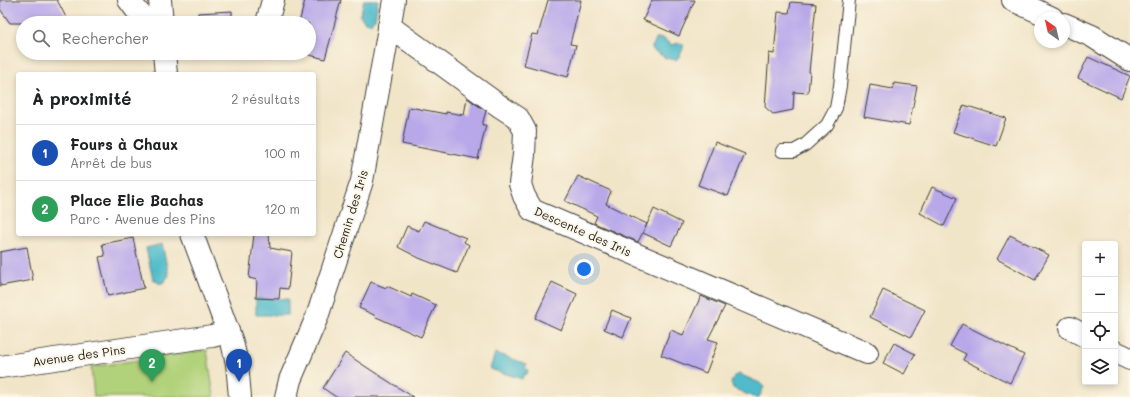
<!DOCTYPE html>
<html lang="fr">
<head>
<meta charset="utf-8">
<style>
	:root { --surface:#fff; --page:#f6f6f6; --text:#202124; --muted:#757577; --line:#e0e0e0; --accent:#d1495b }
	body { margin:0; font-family:Mali,sans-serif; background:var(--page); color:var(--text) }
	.controls { position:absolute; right:12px; bottom:12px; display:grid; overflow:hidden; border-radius:4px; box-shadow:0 2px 6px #0003 }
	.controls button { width:36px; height:36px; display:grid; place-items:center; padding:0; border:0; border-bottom:1px solid var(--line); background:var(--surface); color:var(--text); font:20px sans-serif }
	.compass { position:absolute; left:1034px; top:12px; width:36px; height:36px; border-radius:50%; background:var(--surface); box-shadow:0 2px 6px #0003; rotate:326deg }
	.you { position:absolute; left:584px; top:269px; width:14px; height:14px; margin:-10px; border:3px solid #fff; border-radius:50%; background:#1a73e8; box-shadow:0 0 0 6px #1a73e833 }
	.badge { display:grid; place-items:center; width:26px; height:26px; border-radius:50%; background:var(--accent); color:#fff; font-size:13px; font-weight:700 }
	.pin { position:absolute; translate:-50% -33px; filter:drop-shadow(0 1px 2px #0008) }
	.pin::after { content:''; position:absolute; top:21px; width:14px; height:12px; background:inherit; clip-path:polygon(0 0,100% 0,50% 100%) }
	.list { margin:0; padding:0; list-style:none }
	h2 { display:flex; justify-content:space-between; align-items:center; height:52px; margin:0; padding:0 16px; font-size:17px }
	h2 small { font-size:13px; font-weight:400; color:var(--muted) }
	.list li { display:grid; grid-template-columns:26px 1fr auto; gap:12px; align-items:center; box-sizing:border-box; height:56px; padding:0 16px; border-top:1px solid var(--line) }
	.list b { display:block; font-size:15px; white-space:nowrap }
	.list p { margin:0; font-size:13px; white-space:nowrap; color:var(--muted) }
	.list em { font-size:13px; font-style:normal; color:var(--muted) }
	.icon { flex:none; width:22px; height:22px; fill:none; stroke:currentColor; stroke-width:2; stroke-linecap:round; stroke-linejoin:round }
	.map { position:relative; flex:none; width:1130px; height:397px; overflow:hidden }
	.search { position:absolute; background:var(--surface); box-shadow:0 2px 6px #0003; left:16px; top:16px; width:300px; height:44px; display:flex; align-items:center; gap:10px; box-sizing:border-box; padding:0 14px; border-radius:22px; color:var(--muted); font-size:15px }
	.panel { position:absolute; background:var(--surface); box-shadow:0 2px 6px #0003; left:16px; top:72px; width:300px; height:164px; border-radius:4px }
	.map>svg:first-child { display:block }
	.green { fill:#b1d27a; stroke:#66774b }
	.water { fill:#50bbcb; stroke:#366c74 }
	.building { fill:#b8a8ea }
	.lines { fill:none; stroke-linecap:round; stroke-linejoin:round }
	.service-casing { stroke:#3c3a36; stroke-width:14 }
	.minor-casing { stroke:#3c3a36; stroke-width:24 }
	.tertiary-casing { stroke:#3c3a36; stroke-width:24 }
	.service { stroke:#fff; stroke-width:12 }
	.minor { stroke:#fff; stroke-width:22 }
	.tertiary { stroke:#fff; stroke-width:22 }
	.labels { text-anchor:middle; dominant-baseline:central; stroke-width:3.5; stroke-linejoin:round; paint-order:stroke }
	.street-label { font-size:12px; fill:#1c1c1c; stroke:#fcf5e5 }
</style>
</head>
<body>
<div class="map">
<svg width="1130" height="397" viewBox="0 0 1130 397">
	<rect width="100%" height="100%" fill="#fcf5e5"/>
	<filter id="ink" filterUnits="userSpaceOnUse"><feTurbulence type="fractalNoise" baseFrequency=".025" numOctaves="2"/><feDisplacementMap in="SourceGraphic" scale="8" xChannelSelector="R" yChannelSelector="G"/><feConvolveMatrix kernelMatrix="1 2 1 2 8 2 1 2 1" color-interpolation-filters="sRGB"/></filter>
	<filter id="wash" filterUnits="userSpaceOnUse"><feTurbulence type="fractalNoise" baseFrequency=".012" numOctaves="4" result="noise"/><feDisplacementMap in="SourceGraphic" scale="16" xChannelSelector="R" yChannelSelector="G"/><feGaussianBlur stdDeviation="0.9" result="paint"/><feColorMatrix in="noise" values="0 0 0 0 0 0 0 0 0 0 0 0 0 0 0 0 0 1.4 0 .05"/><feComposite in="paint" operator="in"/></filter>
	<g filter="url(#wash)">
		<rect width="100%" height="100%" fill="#f1e5c8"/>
		<path class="green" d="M207,350L214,397H94L91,367Z"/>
		<g class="water">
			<path d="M364,0H378L375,19L370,23L365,22L360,16Z"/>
			<path d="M657,38L664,39L671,45L680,43L683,44C684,49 680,57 676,60L666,58L651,49Z"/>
			<path d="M162,244L169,276L167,277C165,284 158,286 155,279L153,280L146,248Z"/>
			<path d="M256,298L288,299V315H256Z"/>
			<path d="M495,353L527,364L525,368L528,370L527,374L523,375L522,379L490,369Z"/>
			<path d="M739,374L760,383L764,387L759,397H753L733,388L731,383L734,376Z"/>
		</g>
		<g id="blocks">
			<g class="building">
				<path d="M0,0H57L69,23H10L0,9Z"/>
				<path d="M305,0H341L325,59L302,53H309V23H299Z"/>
				<path d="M548,0H581L570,44L576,45L568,77L524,65L532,34L538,35Z"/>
				<path d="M652,0H695L679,36L643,20Z"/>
				<path d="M791,2L816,4L809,72H810L808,93L794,92L793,110L773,114L765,107L769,53L774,54L778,12L789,13Z"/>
				<path d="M232,11V23H198V13Z"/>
				<path d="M1088,57L1130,76L1121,98L1078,78Z"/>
				<path d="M894,83L917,86L909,125L864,117L870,85L893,89Z"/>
				<path d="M467,98L486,111L482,125H486L478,159L402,144L409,107L446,114V112L464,115Z"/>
				<path d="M964,105L1006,118L996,146L953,132Z"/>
				<path d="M715,142L745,154L728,196L698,185Z"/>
				<path d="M578,176L611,191L606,204L647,224L638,242L594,223L597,216L565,201Z"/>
				<path d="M932,187L957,198L944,226L920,213Z"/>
				<path d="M654,209L682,223L671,246L643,233Z"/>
				<path d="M424,221L466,238L464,242L469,245L457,273L419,258L398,247L407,226L419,231Z"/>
				<path d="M254,234H269L270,248L292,252L288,289L280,288L279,299L256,298L257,280L249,278Z"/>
				<path d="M1010,235L1049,255L1035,280L997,259Z"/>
				<path d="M133,238L144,288L108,296L99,257L105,256L102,244Z"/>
				<path d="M27,247L33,280L0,286V252Z"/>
				<path d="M371,282L386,288L387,286L411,297L412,294L436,305L421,337L374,316V315L359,308Z"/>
				<path d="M552,282L577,294L561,330L535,318Z"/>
				<path d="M883,290L925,310L911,337L870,317Z"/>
				<path d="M701,296L725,306L708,339L718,342L706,373L661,355L671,330L683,335Z"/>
				<path d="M612,310L631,318L623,337L604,329Z"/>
				<path d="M962,324L1024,355L1010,383L963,360L966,354L950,346Z"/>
				<path d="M894,343L915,354L904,374L883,363Z"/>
				<path d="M345,353L377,374L413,397H336L323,388Z"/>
			</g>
		</g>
	</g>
	<g filter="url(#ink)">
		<use href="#blocks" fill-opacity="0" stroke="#3c3a36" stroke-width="1"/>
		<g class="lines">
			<g class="service-casing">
				<path id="service" d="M782,151H794L805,145L827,125L836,108L840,86L849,0"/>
			</g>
			<g class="minor-casing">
				<g id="minor">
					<path d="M129,0L141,16L161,21"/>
					<path d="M1013,0L1052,18"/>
					<path d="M268,19L273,0"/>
					<path d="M1064,24L1092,36L1130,60"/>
					<path d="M389,26L501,107L518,118L525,131L524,155L520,184L524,196L532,210L867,353"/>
					<path d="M1070,328L1085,336"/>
					<path d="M1115,352L1130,359"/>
					<path d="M0,367L212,336L228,332"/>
					<path d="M286,397L290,380L317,317L362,181L394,0"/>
				</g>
			</g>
			<g class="tertiary-casing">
				<g id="tertiary">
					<path d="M160,0L162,23"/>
					<path d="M164,53L166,74"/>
					<path d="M192,234L232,342L237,363L240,397"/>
				</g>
			</g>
			<use href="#service" class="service"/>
			<use href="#minor" class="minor"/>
			<use href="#tertiary" class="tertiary"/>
		</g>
	</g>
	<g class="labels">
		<g class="street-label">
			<text transform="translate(350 214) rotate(-73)">Chemin des Iris</text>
			<text transform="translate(583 231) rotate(24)">Descente des Iris</text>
			<text transform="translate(79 355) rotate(-8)">Avenue des Pins</text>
		</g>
	</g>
</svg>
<div class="controls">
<button>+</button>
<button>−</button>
<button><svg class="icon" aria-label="locate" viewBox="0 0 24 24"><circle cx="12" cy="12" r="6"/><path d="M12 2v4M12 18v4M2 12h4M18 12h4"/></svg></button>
<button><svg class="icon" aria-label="layers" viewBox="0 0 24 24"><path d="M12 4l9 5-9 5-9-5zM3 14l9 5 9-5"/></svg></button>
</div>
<svg class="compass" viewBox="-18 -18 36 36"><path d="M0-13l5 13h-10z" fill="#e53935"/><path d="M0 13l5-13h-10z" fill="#757577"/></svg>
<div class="you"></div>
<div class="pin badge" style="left:239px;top:382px;background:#1a4fb4">1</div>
<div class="pin badge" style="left:152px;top:382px;background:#2e9e5b">2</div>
<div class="search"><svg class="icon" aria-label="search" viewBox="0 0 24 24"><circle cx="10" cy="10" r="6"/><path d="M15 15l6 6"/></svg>Rechercher</div>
<section class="panel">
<h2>À proximité<small>2 résultats</small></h2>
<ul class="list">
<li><span class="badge" style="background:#1a4fb4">1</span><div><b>Fours à Chaux</b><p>Arrêt de bus</p></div><em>100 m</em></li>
<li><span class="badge" style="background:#2e9e5b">2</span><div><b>Place Elie Bachas</b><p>Parc · Avenue des Pins</p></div><em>120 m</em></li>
</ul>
</section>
</div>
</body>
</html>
